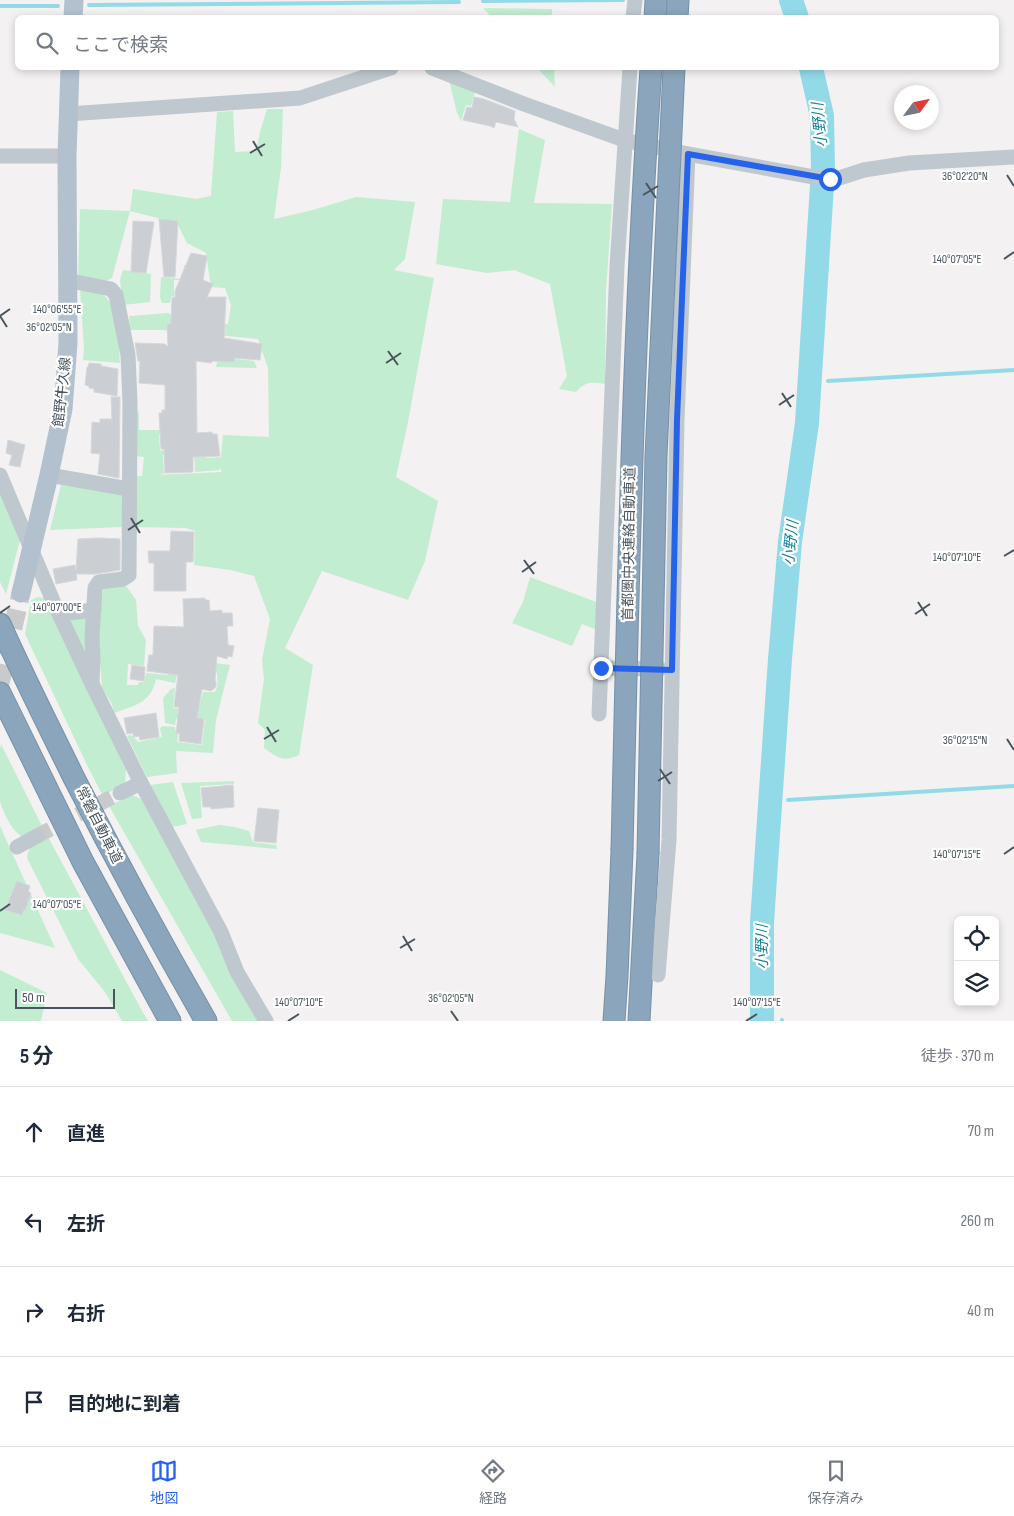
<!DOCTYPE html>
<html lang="ja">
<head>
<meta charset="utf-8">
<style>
	:root { --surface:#fff; --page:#f2f2f3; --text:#1f2937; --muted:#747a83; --line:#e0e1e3; --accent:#2563eb }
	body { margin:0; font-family:"Sofia Sans Condensed","Noto Sans JP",sans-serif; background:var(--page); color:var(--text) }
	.controls { position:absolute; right:15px; bottom:15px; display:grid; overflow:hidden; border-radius:8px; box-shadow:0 2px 8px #0003 }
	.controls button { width:45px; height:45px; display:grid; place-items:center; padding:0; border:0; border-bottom:1px solid var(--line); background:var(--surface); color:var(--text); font:25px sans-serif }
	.compass { position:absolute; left:894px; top:85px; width:45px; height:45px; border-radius:50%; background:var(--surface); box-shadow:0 2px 8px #0003; rotate:57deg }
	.scale { position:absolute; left:15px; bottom:12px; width:100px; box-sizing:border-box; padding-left:5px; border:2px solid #49555d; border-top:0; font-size:14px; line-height:18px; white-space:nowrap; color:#49555d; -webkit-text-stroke:4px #fff; paint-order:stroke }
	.stop { position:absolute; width:15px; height:15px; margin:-11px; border:4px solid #2563eb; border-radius:50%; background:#fff }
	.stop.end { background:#2563eb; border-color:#fff; box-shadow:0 1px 5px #0008 }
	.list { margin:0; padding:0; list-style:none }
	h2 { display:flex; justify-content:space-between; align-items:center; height:65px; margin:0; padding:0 20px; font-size:21px }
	h2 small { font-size:16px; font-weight:400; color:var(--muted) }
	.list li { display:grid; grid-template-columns:32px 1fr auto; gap:15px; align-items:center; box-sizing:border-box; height:90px; padding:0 20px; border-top:1px solid var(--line) }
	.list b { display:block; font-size:19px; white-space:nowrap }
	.list em { font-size:16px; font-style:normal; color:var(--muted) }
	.icon { flex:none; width:28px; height:28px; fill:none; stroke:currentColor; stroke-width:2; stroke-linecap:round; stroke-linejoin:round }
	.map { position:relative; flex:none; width:1014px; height:1021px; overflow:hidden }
	.search { position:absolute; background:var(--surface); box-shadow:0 2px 8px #0003; left:15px; right:15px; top:15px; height:55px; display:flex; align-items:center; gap:12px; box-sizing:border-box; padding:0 18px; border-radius:8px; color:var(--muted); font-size:19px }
	.sheet { height:425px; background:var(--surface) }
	nav { display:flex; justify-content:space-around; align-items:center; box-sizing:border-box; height:70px; border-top:1px solid var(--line); background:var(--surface); font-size:14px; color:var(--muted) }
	nav a { display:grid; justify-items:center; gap:2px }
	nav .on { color:var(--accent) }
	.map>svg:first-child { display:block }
	.green { fill:#c2edd0 }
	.water { fill:#92dae8 }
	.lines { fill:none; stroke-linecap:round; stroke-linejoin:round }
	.stream { stroke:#92dae8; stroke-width:4 }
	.river { stroke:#92dae8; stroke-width:24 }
	.building { fill:#cbced3; stroke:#d5d7db }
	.minor-tunnel { stroke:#c8cacc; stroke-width:15; stroke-dasharray:15 8; stroke-linecap:butt }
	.major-tunnel { stroke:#c8cacc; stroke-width:19; stroke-dasharray:19 9; stroke-linecap:butt }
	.highway-casing { stroke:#7691a8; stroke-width:23 }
	.minor { stroke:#bfc8ce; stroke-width:15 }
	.major { stroke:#b2c1cd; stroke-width:19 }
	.highway { stroke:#8ba5bc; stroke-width:21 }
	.highway-bridge-casing { stroke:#7691a8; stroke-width:23; stroke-linecap:butt }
	.highway-bridge { stroke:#8ba5bc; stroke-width:21 }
	.route { stroke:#2563eb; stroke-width:6 }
	.ticks { fill:none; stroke:#49555d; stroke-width:2 }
	.labels { text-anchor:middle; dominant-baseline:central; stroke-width:4.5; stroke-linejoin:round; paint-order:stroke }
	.street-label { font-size:14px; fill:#49555d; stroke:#fff }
	.water-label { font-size:15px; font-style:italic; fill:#148296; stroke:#fff }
	.ticks-label { font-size:12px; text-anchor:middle; fill:#49555d; stroke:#fff; stroke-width:4.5; stroke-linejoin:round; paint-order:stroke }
</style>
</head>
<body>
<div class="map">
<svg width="1014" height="1021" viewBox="0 0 1014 1021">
	<rect width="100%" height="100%" fill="#f3f1f1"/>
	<g class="green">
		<path d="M483,8L552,9V17H492Z"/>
		<path d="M537,68H554L555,87Z"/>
		<path d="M449,80L475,91L471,106L466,105L461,121L457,113Z"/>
		<path d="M267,109H283L281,168L274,219L313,210L356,197L415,202L405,259L394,270L434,278L408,422L396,477L438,501L425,561L408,600L322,571L285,648L313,665L299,755C283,763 277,757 264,748L265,730L258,723L264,679L262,660L270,619L254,576L230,570L194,565L195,531L186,528L133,527L134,476H142L144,457L135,456V416L139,411V430H197L159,434L160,450L167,451V454L163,455L164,474L154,475L221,472V467L220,470L195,472L194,448L207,458L221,457L223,435L269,437L268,368L258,339L162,330H130L129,316L169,313C184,326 210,325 228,324L231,305L225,288L211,287L206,253L187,243L177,223L130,211L112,278L104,282L78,279L80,209L130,211L133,189L196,199L211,196L217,112L233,111L235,152L256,151L260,132Z"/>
		<path d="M519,129L545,140L534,203L612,204L606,291L605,384C592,382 585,381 576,392L559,389L567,376L550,284L514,270L487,273L436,264L443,199L510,202Z"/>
		<path d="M184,265L203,268L192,280H174V296L171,297L170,303H162L160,297L161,277L180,279L183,275Z"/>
		<path d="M123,270L151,274L150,302L123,305L120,280Z"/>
		<path d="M80,290C87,291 97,292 103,295C118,303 119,347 120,363L83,360L84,348Z"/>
		<path d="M218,357L254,361L257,368L216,367Z"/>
		<path d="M61,485L120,492L123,495L122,527L50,530Z"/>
		<path d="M0,491L20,540L6,594L0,582Z"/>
		<path d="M530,577L599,603L597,630L582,624L572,646L512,623L523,602Z"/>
		<path d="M124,583L136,600L138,626L146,640L144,666L128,664L127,685H138L139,682H144L146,673L168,675L170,657L179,667L175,683L156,679C151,703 134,706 114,713L112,704L102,688L97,620L99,601L104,588Z"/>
		<path d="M38,597L47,599L126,770L125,783L103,796L88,767L25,634L31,600Z"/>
		<path d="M85,616L88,620V660L69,622L73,617Z"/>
		<path d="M199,661L230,665L216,720L213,753L176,751L177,773L147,777L127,736L132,735L138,742L162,737L160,728L163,726L175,727L176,733L178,734L177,742L202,745L205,719L180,716L179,719H176L175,725L165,723L163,698L171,689L175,688L173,708L188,710L197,715L203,692H215C219,684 217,682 217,673L198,670Z"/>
		<path d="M1,744L43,828C38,832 32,836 25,837C15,838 1,809 0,800C0,784 0,765 0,749Z"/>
		<path d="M234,781V784L200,786L202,818L192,819L181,783Z"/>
		<path d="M173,782L187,824L172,827L150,785Z"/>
		<path d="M132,795L141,799L215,933L259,1021H232L109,806Z"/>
		<path d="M219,825L235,827L249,831L253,842L276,845L277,849L201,842L196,830Z"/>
		<path d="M0,826L55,948L0,933Z"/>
		<path d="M48,837L141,1009L148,1021H122L105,992L78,959L27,858C28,845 37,841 48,837Z"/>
		<path d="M0,970L47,993L41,1021H0Z"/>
	</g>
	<path class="water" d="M762,953L766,1021H760L758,992Z"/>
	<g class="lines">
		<g class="stream">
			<path d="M483,1L623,0"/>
			<path d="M89,5L459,2"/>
			<path d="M0,6H58"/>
			<path d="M828,381L1014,370"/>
			<path d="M788,800L1014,786"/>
			<path d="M770,802H773"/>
			<path d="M782,1021V1020"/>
		</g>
		<g class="river">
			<path d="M791,0L797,18"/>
			<path d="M762,1021V922L780,659L790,542L807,423L823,169L822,116L811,68"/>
		</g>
	</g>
	<g class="building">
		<path d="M474,97L484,99L515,111L514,119L518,127L496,122L494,128L490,126L463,120L467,107L472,108Z"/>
		<path d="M159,219L178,221L175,277H164Z"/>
		<path d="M133,221L154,222L146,273L131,272Z"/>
		<path d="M191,253L207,256L203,280L213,284L207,297H226L224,338L262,344L260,360L234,358V362L213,361L211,363L196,361L197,433L212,432V434H217L220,456L193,457V472L165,473L164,449H161L159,413H162V410H165V385L139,383L140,361H138L135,343L165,344L168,347L167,324H171L172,298L175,297V291Z"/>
		<path d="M89,363L101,364V366L118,369L117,396L94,392V389L89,388V386L85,385L87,367H88Z"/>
		<path d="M111,397H120L119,478L98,474L100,454L91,453L92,422L100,423V419H112Z"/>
		<path d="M8,440L25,445L20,467L9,465L12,455L6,453Z"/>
		<path d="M171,531L194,532L193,562H186V591H154V563H149L148,551H170Z"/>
		<path d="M99,538L120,539V570L95,574H76L77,580L56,584L53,569L75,565L76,570L78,539Z"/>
		<path d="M205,598V600H209L210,611L222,610V613H232L233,626H227L228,645L234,646L232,657L228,656L227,659L217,656L215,680L216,682V687L211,691L202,689L197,718L204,719L201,744L179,741L180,733L176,734L179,707H174L178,675L147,671L149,655H153L154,626L184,627L183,599Z"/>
		<path d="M132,665L145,667L144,681L130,679Z"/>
		<path d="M156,713L159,737L140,740L139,736L134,737L133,733L127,734L124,718Z"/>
		<path d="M233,785L234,807L211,809V807H203L201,788Z"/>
		<path d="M258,808L279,810L276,843L254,841Z"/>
		<path d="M17,881L30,886L28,892L31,893L25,910L24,909L22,915L5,910Z"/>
	</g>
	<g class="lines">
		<path class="minor-tunnel" d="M37,836L120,793"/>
		<path class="major-tunnel" d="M0,683L21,593"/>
		<g class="highway-casing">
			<g id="highway">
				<path d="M655,18L656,0"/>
				<path d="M677,18L678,0"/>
				<path d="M0,624C23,676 49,727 74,778C116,860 160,941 206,1021"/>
				<path d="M0,693L83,862L170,1021"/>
				<path d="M614,1021L617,976L622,850"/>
				<path d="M639,1021L648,854"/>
			</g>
		</g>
		<g class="minor">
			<path d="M633,18L635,0"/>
			<path d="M432,68L524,104L624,140L688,154L814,177L836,179L864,170L909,163L1014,157"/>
			<path d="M68,114L300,98L391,68"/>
			<path d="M0,156H67"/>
			<path d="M67,283L76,282L111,289L116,295L128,355L130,403L129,575L123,579L99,582L95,588L92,637L93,659L92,683"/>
			<path d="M0,475L53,601L92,684L141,783L221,932L237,972L266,1021"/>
			<path d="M49,475L129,489"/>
			<path d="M60,614L94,610"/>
			<path d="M601,668L660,669"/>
			<path d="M599,714L617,266L630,68"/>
			<path d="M120,793L141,783"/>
			<path d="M17,847L37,836"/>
			<path d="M658,975L669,840L677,420L688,154"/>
		</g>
		<g class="major">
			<path d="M73,18L74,0"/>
			<path d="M21,593L49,475L63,409L68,343L67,156L70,68"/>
		</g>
		<use href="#highway" class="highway"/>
		<g class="highway-bridge-casing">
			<g id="highway-bridge">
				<path d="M622,850C628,589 633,328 651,68"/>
				<path d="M648,854L656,456L674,68"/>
			</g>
		</g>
		<use href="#highway-bridge" class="highway-bridge"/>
	</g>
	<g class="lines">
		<path class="route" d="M601,668L672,670L677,420L688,154L830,179"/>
	</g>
	<path class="ticks" d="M253,141L262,156M250,153L265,144M1007,175L1014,186M646,183L656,198M643,195L658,186M1004,259L1014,252M0,316L10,309M0,316L7,327M388,351L398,365M386,363L401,353M782,393L791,407M779,405L794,395M131,518L140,533M128,530L143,520M1004,556L1014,550M524,560L534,574M522,572L536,562M918,602L927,616M0,613L10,606M915,614L930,604M267,727L276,742M264,739L279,730M1007,739L1014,750M660,769L670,784M658,781L672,772M1004,854L1014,847M0,911L10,904M403,936L412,951M400,948L415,939M451,1011L458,1021M288,1021L299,1014M746,1021L757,1014"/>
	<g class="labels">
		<g class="street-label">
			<text transform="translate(62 392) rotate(-84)">館野牛久線</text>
			<text transform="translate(629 544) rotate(-89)">首都圏中央連絡自動車道</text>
			<text transform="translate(99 825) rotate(63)">常磐自動車道</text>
		</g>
		<g class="water-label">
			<text transform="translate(820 125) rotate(-95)">小野川</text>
			<text transform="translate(791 543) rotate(-84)">小野川</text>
			<text transform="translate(762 947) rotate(-90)">小野川</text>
		</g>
	</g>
	<g class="ticks-label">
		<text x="965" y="180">36°02'20"N</text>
		<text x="957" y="263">140°07'05"E</text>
		<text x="57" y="313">140°06'55"E</text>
		<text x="49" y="331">36°02'05"N</text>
		<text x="957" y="561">140°07'10"E</text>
		<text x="57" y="611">140°07'00"E</text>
		<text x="965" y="744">36°02'15"N</text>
		<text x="957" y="858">140°07'15"E</text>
		<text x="57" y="908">140°07'05"E</text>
		<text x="451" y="1002">36°02'05"N</text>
		<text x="299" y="1006">140°07'10"E</text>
		<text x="757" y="1006">140°07'15"E</text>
	</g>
</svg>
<div class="controls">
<button><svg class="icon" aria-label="locate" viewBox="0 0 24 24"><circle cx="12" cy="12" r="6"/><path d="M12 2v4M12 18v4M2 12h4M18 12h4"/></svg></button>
<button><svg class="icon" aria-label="layers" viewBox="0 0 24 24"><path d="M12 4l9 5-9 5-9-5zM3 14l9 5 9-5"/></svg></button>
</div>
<svg class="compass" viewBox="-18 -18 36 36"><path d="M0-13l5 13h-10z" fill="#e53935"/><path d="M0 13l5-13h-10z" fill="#747a83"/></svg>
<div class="scale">50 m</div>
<div class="stop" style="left:830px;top:179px"></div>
<div class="stop end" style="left:601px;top:668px"></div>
<div class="search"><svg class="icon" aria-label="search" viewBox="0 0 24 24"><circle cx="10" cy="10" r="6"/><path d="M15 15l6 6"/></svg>ここで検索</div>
</div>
<section class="sheet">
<h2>5 分<small>徒歩 · 370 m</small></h2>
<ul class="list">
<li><svg class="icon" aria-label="ahead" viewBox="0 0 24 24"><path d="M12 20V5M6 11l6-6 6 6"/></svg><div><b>直進</b></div><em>70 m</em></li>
<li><svg class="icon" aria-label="left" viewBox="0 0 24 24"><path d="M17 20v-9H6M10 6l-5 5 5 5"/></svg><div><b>左折</b></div><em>260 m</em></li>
<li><svg class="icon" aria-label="right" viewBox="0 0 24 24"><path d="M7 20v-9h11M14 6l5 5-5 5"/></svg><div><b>右折</b></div><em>40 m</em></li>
<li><svg class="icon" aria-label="arrive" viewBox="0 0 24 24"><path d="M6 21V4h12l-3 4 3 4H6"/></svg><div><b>目的地に到着</b></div></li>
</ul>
</section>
<nav>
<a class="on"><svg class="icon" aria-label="map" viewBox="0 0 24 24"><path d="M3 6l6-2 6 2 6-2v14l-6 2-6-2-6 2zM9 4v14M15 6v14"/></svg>地図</a>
<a><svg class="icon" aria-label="directions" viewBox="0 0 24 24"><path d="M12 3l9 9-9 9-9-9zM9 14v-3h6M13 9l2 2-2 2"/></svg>経路</a>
<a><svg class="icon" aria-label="saved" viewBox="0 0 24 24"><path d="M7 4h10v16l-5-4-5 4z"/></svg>保存済み</a>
</nav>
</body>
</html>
